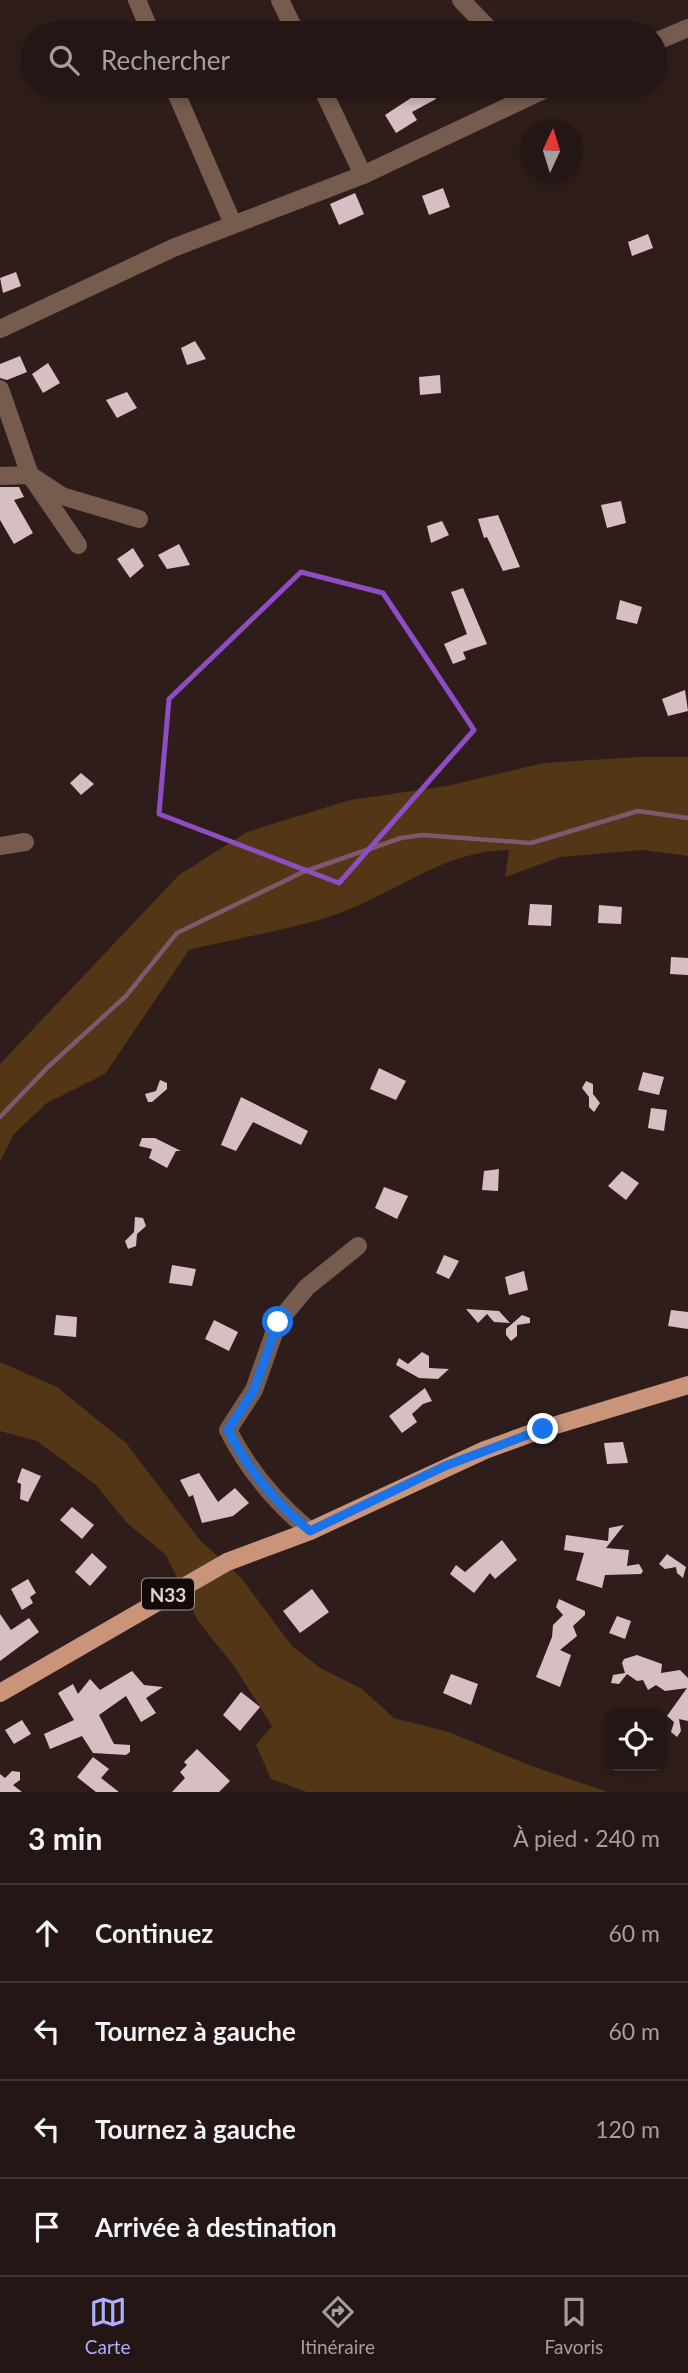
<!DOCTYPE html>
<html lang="fr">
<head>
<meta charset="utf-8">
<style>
	:root { --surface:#231614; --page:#2b1f1d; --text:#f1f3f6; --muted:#a39fa0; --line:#403534; --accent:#adaffb }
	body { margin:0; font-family:Lato,sans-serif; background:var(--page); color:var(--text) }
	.controls { position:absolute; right:21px; bottom:21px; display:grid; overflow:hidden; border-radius:14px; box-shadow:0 4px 10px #0003 }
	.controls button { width:63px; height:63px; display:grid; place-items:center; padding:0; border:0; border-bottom:2px solid var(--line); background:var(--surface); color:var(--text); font:35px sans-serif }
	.compass { position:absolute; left:520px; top:119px; width:63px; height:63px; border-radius:50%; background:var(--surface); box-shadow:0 4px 10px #0003; rotate:4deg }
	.stop { position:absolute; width:21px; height:21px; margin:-16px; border:5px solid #1a73e8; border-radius:50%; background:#fff }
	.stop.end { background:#1a73e8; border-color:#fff; box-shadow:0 2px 7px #0008 }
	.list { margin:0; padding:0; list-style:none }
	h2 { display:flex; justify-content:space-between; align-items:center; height:91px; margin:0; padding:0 28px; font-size:30px }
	h2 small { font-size:23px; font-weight:400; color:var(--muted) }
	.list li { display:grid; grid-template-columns:46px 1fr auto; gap:21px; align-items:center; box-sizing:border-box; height:98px; padding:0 28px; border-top:2px solid var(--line) }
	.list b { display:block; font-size:26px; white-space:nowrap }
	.list em { font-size:23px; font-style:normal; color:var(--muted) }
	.icon { flex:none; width:38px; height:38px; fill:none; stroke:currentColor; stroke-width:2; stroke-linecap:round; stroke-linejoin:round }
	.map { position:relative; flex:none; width:688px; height:1792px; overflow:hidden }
	.search { position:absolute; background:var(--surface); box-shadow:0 4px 10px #0003; left:21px; right:21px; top:21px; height:77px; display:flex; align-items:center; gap:18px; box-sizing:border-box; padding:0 24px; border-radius:38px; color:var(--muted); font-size:26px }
	.sheet { height:483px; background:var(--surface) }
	nav { display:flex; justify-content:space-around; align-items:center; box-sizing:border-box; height:98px; border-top:2px solid var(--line); background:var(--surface); font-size:19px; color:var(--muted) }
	nav a { display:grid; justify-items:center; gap:4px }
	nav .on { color:var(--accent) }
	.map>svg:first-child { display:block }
	.green { fill:#523615 }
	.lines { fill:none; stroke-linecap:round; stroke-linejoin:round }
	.stream { stroke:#80586e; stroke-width:4.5 }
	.building { fill:#d7bec2 }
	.minor { stroke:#755c4f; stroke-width:18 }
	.major { stroke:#c9947a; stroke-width:18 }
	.route { stroke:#1a73e8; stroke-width:9 }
	.marked { fill:none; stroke:#8f4dc3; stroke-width:5; stroke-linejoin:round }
	.labels { text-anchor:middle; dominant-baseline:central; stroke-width:7; stroke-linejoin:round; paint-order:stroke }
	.shield { fill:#120a09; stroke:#a29795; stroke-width:2 }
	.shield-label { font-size:19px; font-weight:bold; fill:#e0d3d1 }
</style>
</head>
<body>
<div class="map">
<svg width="688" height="1792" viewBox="0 0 688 1792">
	<rect width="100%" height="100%" fill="#2f1d1b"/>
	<g class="green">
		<path d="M638,757H688V856L642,850L560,857L505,877L509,850C443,851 399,891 340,913C295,929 236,938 189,950L105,1074L47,1103L14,1134L0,1161V1064L179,875L247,832L350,800L447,786L544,763Z"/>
		<path d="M0,1362L57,1387L126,1443L199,1539L242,1579L292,1646L320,1668L362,1689L394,1718L449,1732L529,1765L608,1792H307L271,1779L256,1745L272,1726L234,1666L198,1621L166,1555L127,1523L96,1485L37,1441L0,1431Z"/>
	</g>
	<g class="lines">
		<path class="stream" d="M0,1117L48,1067L126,996L177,933L303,872L401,838L422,835L531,843L638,811L688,818"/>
	</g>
	<g class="building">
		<path d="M404,86H428L436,99L412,112L417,120L396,133L385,115L411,98Z"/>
		<path d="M443,188L450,207L429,215L422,196Z"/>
		<path d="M355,193L364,214L339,225L330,204Z"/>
		<path d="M648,234L653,248L632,256L628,242Z"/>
		<path d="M16,272L21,286L3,293L0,278Z"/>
		<path d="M195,341L206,359L187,365L181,348Z"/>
		<path d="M20,356L27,372L7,380L0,378V364Z"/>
		<path d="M48,363L60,383L43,393L32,374Z"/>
		<path d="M440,375L441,393L420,395L419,377Z"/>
		<path d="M127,392L137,408L117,418L106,400Z"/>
		<path d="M0,487H19L24,497L14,500L33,533L14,544L0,520Z"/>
		<path d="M621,501L626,523L607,528L601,505Z"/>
		<path d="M498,515L520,567L503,571L487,537L484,538L478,519Z"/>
		<path d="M442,521L449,535L431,543L427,526Z"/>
		<path d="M179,544L190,565L167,569L158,555Z"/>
		<path d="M133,548L144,566L130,578L117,559Z"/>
		<path d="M463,588L487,644L463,652L466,659L453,664L444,644L467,634L451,592Z"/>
		<path d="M620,600L642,607L637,624L616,619Z"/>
		<path d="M685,690L688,711L668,716L662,699Z"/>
		<path d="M81,773L94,784L81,795L70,783Z"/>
		<path d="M530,904L552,905L551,926L528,925Z"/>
		<path d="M599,905L622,907L621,924L598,923Z"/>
		<path d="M671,957L688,958V975L670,974Z"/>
		<path d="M379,1068L406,1081L396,1100L370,1089Z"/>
		<path d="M643,1072L664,1077L659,1095L638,1090Z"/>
		<path d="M160,1080L167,1083V1089L152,1102H148L145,1094L156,1091Z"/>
		<path d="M586,1081L593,1084V1094L600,1103L594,1112L589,1107V1097L582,1088Z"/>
		<path d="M241,1097L308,1131L301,1145L253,1122L236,1151L221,1145Z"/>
		<path d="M651,1108L667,1110L664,1131L648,1128Z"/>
		<path d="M142,1138H155L181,1151H176L167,1168L149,1158L152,1149L139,1146Z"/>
		<path d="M499,1169L498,1191L482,1190L484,1171Z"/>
		<path d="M622,1171L639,1183L626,1200L608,1186Z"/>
		<path d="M384,1187L408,1196L397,1219L375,1208Z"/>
		<path d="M135,1217L143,1218L146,1226L137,1234L136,1246L128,1249L125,1241L134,1232Z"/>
		<path d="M444,1255L459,1261L449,1279L436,1273Z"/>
		<path d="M172,1265L196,1269L192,1286L169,1283Z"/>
		<path d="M524,1271L528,1290L509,1295L505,1277Z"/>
		<path d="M466,1309L499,1311L510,1323L494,1322L487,1314L478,1323Z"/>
		<path d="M671,1310L688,1312V1329L668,1326Z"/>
		<path d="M56,1315L77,1317L76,1337L54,1335Z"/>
		<path d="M522,1315L530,1318V1323L517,1325V1336L511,1341L506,1335V1329Z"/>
		<path d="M214,1320L238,1332L229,1351L205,1339Z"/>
		<path d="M422,1352L429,1356V1368L449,1369L438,1379L419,1378L396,1365L399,1358L408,1364Z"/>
		<path d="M425,1388L432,1401L423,1404L412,1414L417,1422L402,1433L389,1416Z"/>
		<path d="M623,1442L628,1463L607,1464L604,1443Z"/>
		<path d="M22,1468L41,1476L28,1502L20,1499L21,1484L17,1482Z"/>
		<path d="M199,1473L218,1502L235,1488L249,1503L233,1516L202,1523L193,1495L189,1497L180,1480Z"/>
		<path d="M72,1507L94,1525L82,1539L60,1520Z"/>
		<path d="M624,1525L606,1548L629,1550L627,1566L639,1564L643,1571L641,1574L605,1575L602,1588L576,1580L584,1553L564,1550L566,1535L608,1541L609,1528Z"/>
		<path d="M502,1540L517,1560L495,1579L490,1573L474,1593L450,1574L456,1565L465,1572Z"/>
		<path d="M92,1553L107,1567L90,1586L75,1572Z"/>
		<path d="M667,1554L686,1567L683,1578L677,1573L676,1567L665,1569L659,1564Z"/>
		<path d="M28,1579L36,1593L30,1597L33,1603L22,1610L11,1589Z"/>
		<path d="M312,1589L329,1612L300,1633L283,1611Z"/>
		<path d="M559,1599L585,1611V1615L573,1626L577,1636L560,1650L571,1655L560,1687L536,1677L552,1637L553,1625L563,1615L556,1607Z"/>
		<path d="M0,1614L11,1630L29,1618L39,1632L0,1661Z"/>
		<path d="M617,1616L631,1621L625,1639L609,1633Z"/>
		<path d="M637,1655L662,1664L661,1673L680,1670L688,1678V1721L679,1719L681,1731L677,1737L671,1732L674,1722L667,1716L687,1688L665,1691L656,1685L648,1690L643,1680L637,1681L627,1674L619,1684L611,1683L613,1675L625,1673L622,1663L624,1659Z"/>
		<path d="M132,1671L144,1685L163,1687L146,1698L156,1713L141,1722L126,1696L99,1715L114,1744L130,1745V1752L126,1755L93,1753L82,1736L50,1749L44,1734L74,1720L58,1693L73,1684L78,1694L90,1679L100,1690Z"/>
		<path d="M451,1674L478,1684L471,1705L443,1693Z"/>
		<path d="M241,1692L260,1707L240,1731L223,1715Z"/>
		<path d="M22,1720L31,1734L14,1744L5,1730Z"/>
		<path d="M197,1749L230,1781L219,1792H172L185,1778L180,1772L187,1765L184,1762Z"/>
		<path d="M93,1757L109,1769L101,1778L119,1792H96L77,1777Z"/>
		<path d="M12,1771L20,1772V1780L13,1785L22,1792H0V1774L5,1778Z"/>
	</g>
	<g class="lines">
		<g class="minor">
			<path d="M137,0L151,33"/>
			<path d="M280,0L296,33"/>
			<path d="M461,0L493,33"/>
			<path d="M655,42L688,28"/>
			<path d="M173,86L233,224"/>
			<path d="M321,86L363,175"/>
			<path d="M0,329L173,248L363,175L552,86"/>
			<path d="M0,389L30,475L78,545"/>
			<path d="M0,476L30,475L62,496L139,519"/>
			<path d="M0,846L25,842"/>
			<path d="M310,1531C275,1502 248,1470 228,1430L254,1390L278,1322L307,1287L358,1246"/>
		</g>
		<path class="major" d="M0,1693L227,1562L310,1531L485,1450L543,1429L688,1385"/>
	</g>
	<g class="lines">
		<path class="route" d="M278,1322L254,1390L228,1430C248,1470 275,1502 310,1531L445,1466L543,1429"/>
	</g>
	<path class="marked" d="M301,572L383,593L474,730L339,883L159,814L169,699Z"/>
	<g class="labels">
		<rect class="shield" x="142" y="1578.5" width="52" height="31" rx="5"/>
		<g class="shield-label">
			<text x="168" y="1594">N33</text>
		</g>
	</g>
</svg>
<div class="controls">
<button><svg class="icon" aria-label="locate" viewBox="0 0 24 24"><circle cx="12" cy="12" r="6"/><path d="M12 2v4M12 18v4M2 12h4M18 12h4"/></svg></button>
</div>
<svg class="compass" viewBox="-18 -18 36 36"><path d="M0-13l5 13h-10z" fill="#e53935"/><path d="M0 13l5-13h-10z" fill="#a39fa0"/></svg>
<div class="stop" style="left:278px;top:1322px"></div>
<div class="stop end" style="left:543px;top:1429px"></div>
<div class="search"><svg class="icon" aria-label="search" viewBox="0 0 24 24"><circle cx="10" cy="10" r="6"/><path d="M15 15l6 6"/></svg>Rechercher</div>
</div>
<section class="sheet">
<h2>3 min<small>À pied · 240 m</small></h2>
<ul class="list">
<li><svg class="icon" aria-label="ahead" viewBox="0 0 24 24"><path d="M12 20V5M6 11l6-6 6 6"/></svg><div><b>Continuez</b></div><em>60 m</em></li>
<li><svg class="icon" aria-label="left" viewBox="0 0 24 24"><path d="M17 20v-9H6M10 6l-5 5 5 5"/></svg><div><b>Tournez à gauche</b></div><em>60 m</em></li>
<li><svg class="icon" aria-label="left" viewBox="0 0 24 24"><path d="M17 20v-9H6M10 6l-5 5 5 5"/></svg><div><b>Tournez à gauche</b></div><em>120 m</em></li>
<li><svg class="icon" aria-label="arrive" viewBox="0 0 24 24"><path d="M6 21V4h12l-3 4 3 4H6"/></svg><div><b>Arrivée à destination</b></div></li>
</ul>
</section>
<nav>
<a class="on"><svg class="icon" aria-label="map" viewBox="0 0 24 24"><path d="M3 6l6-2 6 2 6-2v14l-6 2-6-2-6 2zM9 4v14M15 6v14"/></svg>Carte</a>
<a><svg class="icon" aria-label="directions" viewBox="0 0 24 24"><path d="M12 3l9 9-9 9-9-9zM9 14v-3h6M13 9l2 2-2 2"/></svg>Itinéraire</a>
<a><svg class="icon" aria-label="saved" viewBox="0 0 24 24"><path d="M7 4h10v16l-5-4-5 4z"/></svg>Favoris</a>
</nav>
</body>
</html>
